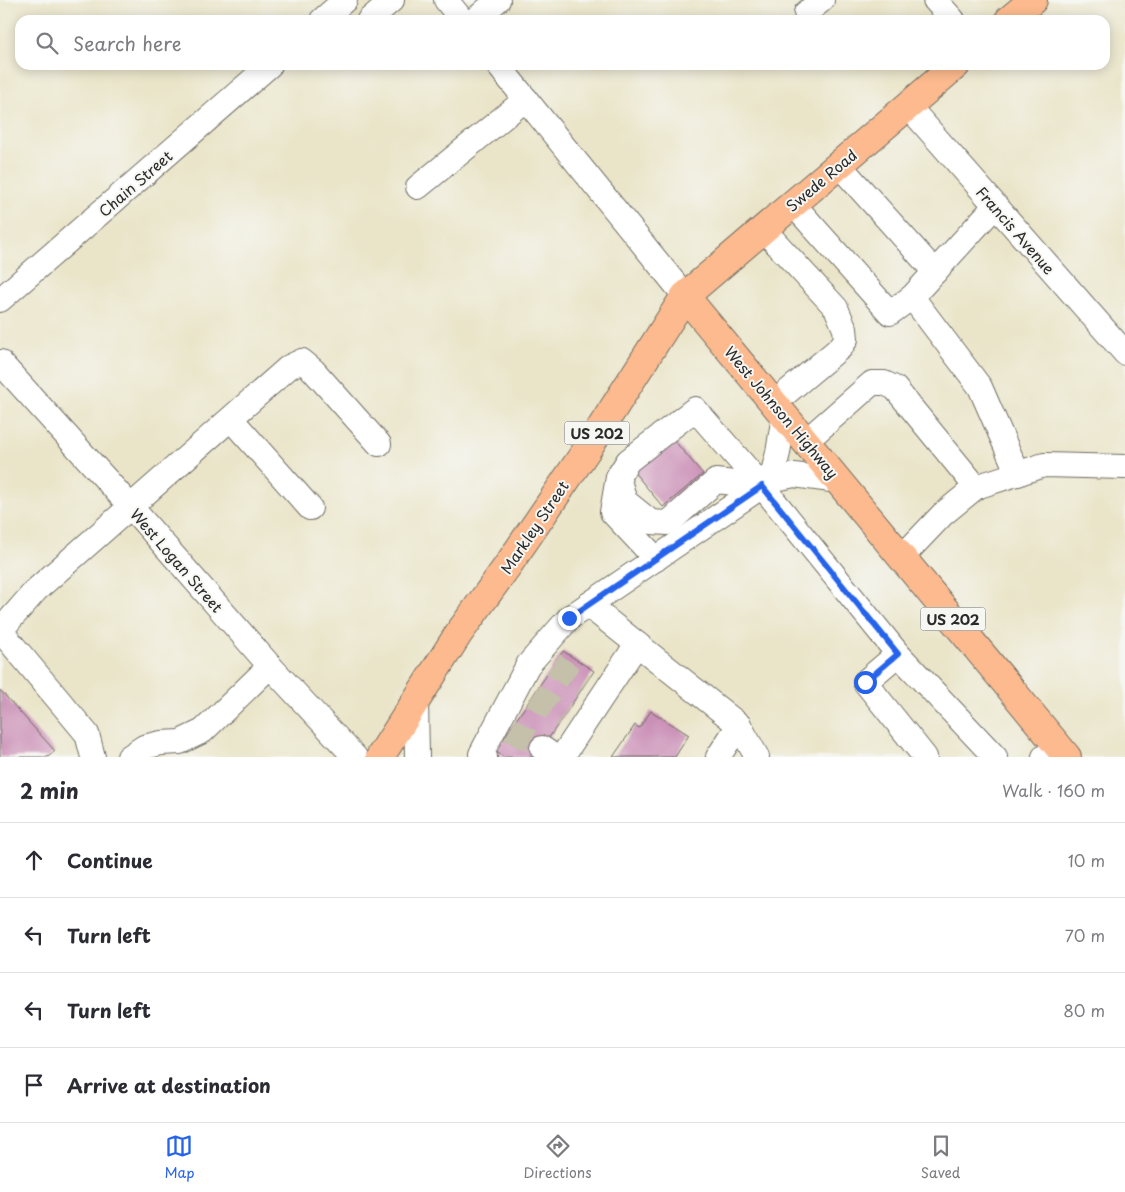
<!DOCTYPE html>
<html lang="en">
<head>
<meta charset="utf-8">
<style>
	:root { --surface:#fff; --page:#f7f7f7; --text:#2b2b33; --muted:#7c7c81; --line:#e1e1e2; --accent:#2563eb }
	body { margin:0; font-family:"Playpen Sans",sans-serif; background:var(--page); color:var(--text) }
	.stop { position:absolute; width:15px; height:15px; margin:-11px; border:4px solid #2563eb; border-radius:50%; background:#fff }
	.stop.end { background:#2563eb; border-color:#fff; box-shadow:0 1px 5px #0008 }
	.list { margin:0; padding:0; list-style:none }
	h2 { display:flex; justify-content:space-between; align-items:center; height:65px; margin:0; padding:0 20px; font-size:21px }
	h2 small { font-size:16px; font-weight:400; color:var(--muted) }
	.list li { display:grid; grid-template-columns:32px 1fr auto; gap:15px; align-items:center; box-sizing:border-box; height:75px; padding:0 20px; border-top:1px solid var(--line) }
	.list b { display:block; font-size:19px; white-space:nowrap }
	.list em { font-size:16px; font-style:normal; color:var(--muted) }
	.icon { flex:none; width:28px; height:28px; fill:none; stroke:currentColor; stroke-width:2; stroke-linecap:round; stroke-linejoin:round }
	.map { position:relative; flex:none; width:1125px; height:757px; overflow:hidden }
	.search { position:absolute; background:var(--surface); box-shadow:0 2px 12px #0003; left:15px; right:15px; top:15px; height:55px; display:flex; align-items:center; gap:12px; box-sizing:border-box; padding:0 18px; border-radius:15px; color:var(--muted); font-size:19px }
	.sheet { height:365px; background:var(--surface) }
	nav { display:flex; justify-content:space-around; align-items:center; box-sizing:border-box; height:70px; border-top:1px solid var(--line); background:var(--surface); font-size:14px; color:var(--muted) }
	nav a { display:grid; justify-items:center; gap:2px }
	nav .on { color:var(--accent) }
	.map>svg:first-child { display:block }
	.building { fill:#cb90b7 }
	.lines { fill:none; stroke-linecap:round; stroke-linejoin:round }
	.minor-tunnel { stroke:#c4c0a9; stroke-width:24; stroke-dasharray:24 12; stroke-linecap:butt }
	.minor-casing { stroke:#6e6c62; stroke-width:26 }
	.major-casing { stroke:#6e6c62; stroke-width:30 }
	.highway-casing { stroke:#6e6c62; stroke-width:30 }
	.minor { stroke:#fff; stroke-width:24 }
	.major { stroke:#fcba8e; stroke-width:28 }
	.highway { stroke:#fcba8e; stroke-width:28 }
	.route { stroke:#2563eb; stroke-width:6 }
	.labels { text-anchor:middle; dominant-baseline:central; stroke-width:4; stroke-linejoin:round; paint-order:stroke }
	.shield { fill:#f6f6f2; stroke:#686867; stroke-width:1 }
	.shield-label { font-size:14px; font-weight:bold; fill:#2b2b2b }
	.street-label { font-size:15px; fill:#2b2b2b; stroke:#f6f6f2 }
</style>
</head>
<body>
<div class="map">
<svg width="1125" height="757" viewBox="0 0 1125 757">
	<rect width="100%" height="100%" fill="#f6f6f2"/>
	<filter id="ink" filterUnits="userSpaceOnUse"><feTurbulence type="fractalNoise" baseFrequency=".02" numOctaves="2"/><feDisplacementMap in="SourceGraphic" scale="10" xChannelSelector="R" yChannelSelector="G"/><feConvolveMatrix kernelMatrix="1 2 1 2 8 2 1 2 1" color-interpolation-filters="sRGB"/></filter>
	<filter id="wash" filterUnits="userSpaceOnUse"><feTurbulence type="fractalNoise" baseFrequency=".0096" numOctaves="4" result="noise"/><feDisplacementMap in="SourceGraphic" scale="20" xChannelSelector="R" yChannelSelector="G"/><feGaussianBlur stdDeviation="1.12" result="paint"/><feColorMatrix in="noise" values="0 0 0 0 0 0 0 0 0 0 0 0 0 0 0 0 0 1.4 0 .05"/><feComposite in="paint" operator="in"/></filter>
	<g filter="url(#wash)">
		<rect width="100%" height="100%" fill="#eae5c9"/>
		<g id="blocks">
			<g class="building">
				<path d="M673,439L703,474L663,507L628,465Z"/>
				<path d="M563,651L594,671L536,757H504L495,751Z"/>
				<path d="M0,690L55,751L48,757H0Z"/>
				<path d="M651,711L689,735L675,757H613L635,725L639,728Z"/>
			</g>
		</g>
	</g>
	<g filter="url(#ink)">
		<use href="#blocks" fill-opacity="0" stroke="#6e6c62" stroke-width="1"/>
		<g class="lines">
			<g class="minor-tunnel">
				<path d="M553,664L584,686"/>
				<path d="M533,695L564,716"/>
				<path d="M510,729L542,748"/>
			</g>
			<g class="minor-casing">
				<g id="minor">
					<path d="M446,0L462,20"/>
					<path d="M935,0L953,20"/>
					<path d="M806,13L822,0"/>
					<path d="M322,20L345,0"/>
					<path d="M369,20L392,0"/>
					<path d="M475,20L498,0"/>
					<path d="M498,65L685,296"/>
					<path d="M908,106L1125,353"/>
					<path d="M839,165L935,272"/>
					<path d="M418,187L526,99"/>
					<path d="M793,204L890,313L912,297"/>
					<path d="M995,206L912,297L980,387L1018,474"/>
					<path d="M763,229L836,308L845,329L846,339L841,347L774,403"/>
					<path d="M0,300L270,65"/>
					<path d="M0,362L131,507L270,666L355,757"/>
					<path d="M231,419L310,508"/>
					<path d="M806,441L872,383H884L895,388L976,487"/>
					<path d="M618,477L625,501L651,522L668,523L716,481L762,486"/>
					<path d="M771,480L778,453L784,415"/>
					<path d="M902,557L943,514L976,487L1044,465L1125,467"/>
					<path d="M656,559L612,512L618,477L628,461L695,409L762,486L898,654L995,757"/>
					<path d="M0,630L87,734L93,757"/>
					<path d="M1,630L36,590L289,367L302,361L313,370L379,444"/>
					<path d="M637,644L739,725L718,757"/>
					<path d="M898,654L865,682L925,757"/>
					<path d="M416,701L417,757"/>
					<path d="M739,725L757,757"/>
					<path d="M542,748L555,757"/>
					<path d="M129,757L144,747L161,743L180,742L203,731L270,666"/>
					<path d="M485,757L481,754L528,665L569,618L771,480L794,475L839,481"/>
					<path d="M562,757L637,644L588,605"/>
					<path d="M1044,757L1059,747"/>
				</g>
			</g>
			<g class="major-casing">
				<g id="major">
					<path d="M1009,20L1033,0"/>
					<path d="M685,296L956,65"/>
				</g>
			</g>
			<g class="highway-casing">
				<path id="highway" d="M380,757L459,633L506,568L588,448L685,296L1067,757"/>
			</g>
			<use href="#minor" class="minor"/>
			<use href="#major" class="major"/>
			<use href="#highway" class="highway"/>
		</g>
	</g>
	<g class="lines" filter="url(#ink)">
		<path class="route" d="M569,618L762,486L898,654L865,682"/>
	</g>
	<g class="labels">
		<g class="shield">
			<rect x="564.5" y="421.5" width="65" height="23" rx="4"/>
			<rect x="920.5" y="607.5" width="65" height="23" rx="4"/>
		</g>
		<g class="shield-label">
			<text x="597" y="433">US 202</text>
			<text x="953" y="619">US 202</text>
		</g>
		<g class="street-label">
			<text transform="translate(821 180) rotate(-40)">Swede Road</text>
			<text transform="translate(135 183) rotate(-41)">Chain Street</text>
			<text transform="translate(1016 230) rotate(49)">Francis Avenue</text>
			<text transform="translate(782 412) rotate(50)">West Johnson Highway</text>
			<text transform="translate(534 527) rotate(-56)">Markley Street</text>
			<text transform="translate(177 560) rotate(49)">West Logan Street</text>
		</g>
	</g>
</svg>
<div class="stop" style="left:865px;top:682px"></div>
<div class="stop end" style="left:569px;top:618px"></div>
<div class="search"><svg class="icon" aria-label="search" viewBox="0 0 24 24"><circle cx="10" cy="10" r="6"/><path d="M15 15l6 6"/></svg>Search here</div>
</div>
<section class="sheet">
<h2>2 min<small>Walk · 160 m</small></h2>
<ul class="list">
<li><svg class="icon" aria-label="ahead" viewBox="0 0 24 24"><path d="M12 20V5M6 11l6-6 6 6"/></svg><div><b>Continue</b></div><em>10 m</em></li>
<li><svg class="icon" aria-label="left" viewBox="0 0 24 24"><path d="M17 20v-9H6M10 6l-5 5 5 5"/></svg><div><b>Turn left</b></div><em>70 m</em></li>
<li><svg class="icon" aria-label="left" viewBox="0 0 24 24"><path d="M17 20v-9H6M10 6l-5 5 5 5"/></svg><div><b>Turn left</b></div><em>80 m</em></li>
<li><svg class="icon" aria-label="arrive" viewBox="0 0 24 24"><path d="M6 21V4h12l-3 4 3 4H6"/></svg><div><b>Arrive at destination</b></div></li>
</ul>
</section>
<nav>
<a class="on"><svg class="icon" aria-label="map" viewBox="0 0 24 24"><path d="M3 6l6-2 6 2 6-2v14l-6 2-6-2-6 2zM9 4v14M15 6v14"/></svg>Map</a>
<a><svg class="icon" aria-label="directions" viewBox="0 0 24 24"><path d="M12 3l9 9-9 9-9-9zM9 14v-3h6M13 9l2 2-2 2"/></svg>Directions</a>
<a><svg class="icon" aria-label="saved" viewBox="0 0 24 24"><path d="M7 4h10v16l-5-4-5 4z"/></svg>Saved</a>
</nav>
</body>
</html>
